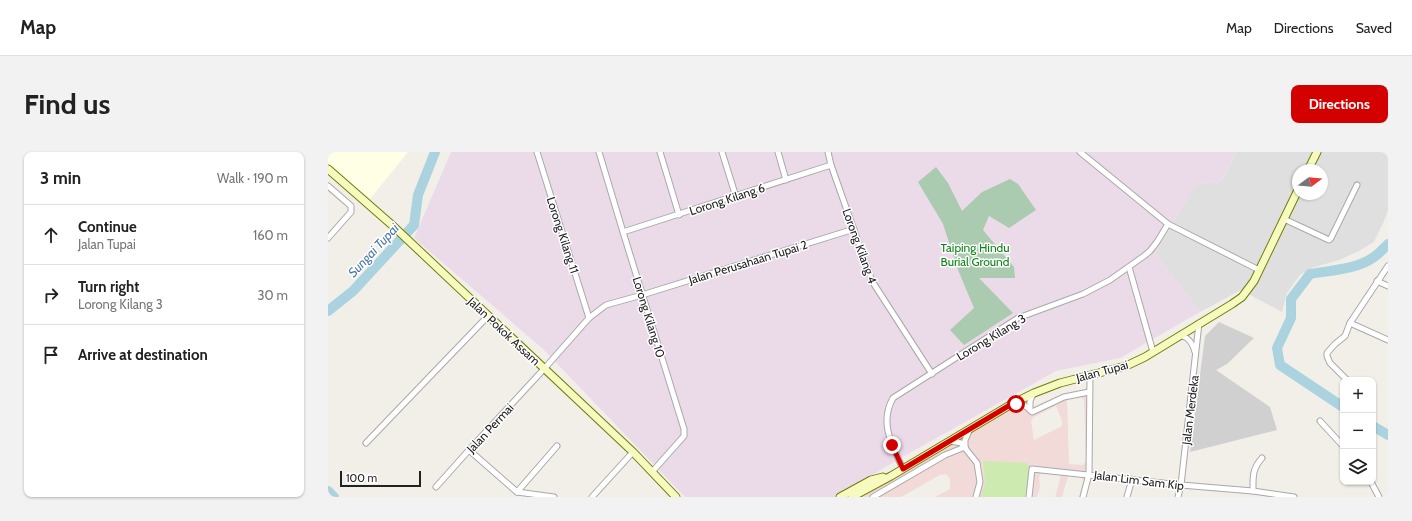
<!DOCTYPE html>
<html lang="en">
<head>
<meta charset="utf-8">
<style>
	:root { --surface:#fff; --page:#f2f2f2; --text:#222; --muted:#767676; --line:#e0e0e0; --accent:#d40000 }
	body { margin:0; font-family:Cabin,sans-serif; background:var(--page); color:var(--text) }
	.controls { position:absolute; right:12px; bottom:12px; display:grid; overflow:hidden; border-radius:8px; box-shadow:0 1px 3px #0004 }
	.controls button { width:36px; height:36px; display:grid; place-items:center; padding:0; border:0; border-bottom:1px solid var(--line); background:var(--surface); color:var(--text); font:20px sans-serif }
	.compass { position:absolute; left:964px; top:12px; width:36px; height:36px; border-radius:50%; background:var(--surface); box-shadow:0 1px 3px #0004; rotate:74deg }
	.scale { position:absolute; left:12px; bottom:10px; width:81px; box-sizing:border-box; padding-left:4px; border:2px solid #222; border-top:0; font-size:11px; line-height:14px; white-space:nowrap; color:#222; -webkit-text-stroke:3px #fff; paint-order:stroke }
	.stop { position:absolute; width:12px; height:12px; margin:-9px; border:3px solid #d40000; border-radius:50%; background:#fff }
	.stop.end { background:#d40000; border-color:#fff; box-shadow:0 1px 4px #0008 }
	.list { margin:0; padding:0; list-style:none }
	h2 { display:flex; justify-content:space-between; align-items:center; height:52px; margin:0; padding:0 16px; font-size:17px }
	h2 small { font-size:13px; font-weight:400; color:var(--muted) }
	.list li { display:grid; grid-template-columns:26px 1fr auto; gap:12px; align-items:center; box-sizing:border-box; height:60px; padding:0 16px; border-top:1px solid var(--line) }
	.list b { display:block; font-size:15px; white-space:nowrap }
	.list p { margin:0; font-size:13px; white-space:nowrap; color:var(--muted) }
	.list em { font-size:13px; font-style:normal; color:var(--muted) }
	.icon { flex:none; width:22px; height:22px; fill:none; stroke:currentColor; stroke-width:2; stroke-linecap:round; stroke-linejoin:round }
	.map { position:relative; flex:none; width:1060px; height:345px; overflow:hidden; border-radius:8px }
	header { display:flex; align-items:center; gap:24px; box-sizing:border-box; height:56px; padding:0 20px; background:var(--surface); border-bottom:1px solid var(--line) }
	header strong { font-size:19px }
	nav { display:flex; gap:22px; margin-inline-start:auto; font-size:14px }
	.intro { display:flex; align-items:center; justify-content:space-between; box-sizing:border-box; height:96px; padding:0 24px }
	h1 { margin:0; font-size:28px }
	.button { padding:10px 18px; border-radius:8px; background:var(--accent); color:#fff; font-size:14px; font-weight:700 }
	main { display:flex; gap:24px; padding:0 24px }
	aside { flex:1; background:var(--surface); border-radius:8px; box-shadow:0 1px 3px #0004 }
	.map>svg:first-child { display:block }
	.residential { fill:#e0dfdf; fill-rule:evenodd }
	.commercial { fill:#f2dad9; fill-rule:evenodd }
	.industrial { fill:#ebdbe8 }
	.education { fill:#ffffe5 }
	.religious { fill:#d0d0d0 }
	.grass { fill:#cdebb0 }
	.cemetery { fill:#aacbaf }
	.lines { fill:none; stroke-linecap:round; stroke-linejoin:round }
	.river { stroke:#aad3df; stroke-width:10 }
	.street-casing { stroke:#a9a9a9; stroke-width:7 }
	.secondary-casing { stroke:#707d05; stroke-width:9 }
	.street { stroke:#fff; stroke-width:5 }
	.secondary { stroke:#f7fabf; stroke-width:7 }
	.route { stroke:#d40000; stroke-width:5 }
	.labels { text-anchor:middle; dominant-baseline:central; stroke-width:3; stroke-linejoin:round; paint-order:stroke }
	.street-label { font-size:12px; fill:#222; stroke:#fff }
	.park-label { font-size:12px; fill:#0c8416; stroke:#fff }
	.water-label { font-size:13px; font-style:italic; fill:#4a7aab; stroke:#fff }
</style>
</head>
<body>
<header>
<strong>Map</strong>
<nav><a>Map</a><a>Directions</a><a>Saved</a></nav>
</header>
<div class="intro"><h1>Find us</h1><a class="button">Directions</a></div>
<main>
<aside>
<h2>3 min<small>Walk · 190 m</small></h2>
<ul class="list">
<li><svg class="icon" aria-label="ahead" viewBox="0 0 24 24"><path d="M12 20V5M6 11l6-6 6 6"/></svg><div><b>Continue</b><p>Jalan Tupai</p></div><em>160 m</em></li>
<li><svg class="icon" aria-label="right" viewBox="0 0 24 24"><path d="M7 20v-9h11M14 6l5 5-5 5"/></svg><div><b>Turn right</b><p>Lorong Kilang 3</p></div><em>30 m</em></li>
<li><svg class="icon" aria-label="arrive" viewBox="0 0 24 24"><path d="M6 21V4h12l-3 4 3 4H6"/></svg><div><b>Arrive at destination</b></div></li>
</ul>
</aside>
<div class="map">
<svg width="1060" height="345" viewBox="0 0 1060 345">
	<rect width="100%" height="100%" fill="#f2efe9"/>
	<path class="residential" d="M908,0H1060V58L1056,69L1046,90L1031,99L1011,108L984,116L972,123L959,141L954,160L913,138L872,160L827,102L849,63L868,32L893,30ZM970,18H994V42H970Z"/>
	<path class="commercial" d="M759,242V313L752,345H751L755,329L753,325L740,324L734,345H727L733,323L713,321L711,325L712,335L709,345H607L622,337V327L618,322L612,323L573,345H531L678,259L695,255L700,257L703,263L733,247ZM752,245L756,248L758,310L754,313L741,312L739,248ZM728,254L734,269V274L706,288L703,269L706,265Z"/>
	<path class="industrial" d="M123,0H908L893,30L868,32L849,63L827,102L872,160L792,206L728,219L580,302L507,345H357L215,197L86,86Z"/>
	<path class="education" d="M0,0H80L42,47L0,12Z"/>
	<path class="religious" d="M891,170L926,186L899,212L888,218L942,255L949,278L862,300L877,184Z"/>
	<path class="grass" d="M655,309L699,311L701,313L699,345H653L657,331Z"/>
	<path class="cemetery" d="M608,15L620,31L634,59L654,40L682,27L690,32L708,58L681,76L661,64L655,78L686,115L687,126H651L685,161L636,193L622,178L646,156L630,118L615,72L590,30Z"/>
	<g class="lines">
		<g class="river">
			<path d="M0,159L25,139L86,73L90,43L107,0"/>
			<path d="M1015,255L952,213L949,196L963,166V147L982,122C1004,118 1027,118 1046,105C1051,102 1055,97 1060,92"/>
			<path d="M1045,274L1060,283"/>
			<path d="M0,339L6,345"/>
		</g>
		<g class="street-casing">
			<g id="street">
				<path d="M209,0L261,166"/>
				<path d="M271,0L295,80L356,277V284L324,320"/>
				<path d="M332,0L351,63"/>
				<path d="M394,0L408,45"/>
				<path d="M450,0L458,28"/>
				<path d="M500,0L503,13L544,129L604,222"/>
				<path d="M752,0L840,72L931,118"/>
				<path d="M0,34L23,54V60L0,86"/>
				<path d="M956,67L1001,88L1003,86L1029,33"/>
				<path d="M295,80L503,13"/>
				<path d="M801,115L825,200"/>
				<path d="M1049,129L1060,134"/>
				<path d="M1022,171L1060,188"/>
				<path d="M852,183C861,186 865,191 867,200"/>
				<path d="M1019,228L1002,211L999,204V201L1007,192L1017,184L1022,171L1060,114"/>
				<path d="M686,252C693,251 699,254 704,260L736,245L761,240"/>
				<path d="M702,258V249L705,242"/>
				<path d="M992,269L1015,294"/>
				<path d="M623,289L633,291L649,311L652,330L648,345"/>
				<path d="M38,291L160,164"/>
				<path d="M637,295V288L642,277"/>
				<path d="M141,298L189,340L226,345"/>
				<path d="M575,317C564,293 551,271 565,246L690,166L755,142L782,128L816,104L822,99L829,90L840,72"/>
				<path d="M1043,330L1051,345"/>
				<path d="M108,335L141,298L216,217L261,166L278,153L314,143L526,77"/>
				<path d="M925,339C925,325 924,317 934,306"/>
				<path d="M189,340L229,294"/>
				<path d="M264,345L305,300"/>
				<path d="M545,345L617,303L637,295"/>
				<path d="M701,345L704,317L853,333L925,339L966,345"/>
				<path d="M755,345L761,322L762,223"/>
				<path d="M799,345L804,327"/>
				<path d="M850,345L853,333L871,171"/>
			</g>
		</g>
		<g class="secondary-casing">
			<g id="secondary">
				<path d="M0,17L64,73L305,300L348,345"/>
				<path d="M980,18L989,0"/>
				<path d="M512,345L543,328L555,325"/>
				<path d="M524,345L563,324L682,253L706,241L732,231L798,214L817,205L904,152L914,145L926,129L970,38"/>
			</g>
		</g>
		<use href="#street" class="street"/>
		<use href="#secondary" class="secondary"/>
	</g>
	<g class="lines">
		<path class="route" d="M564,293L575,317L682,253L688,252"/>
	</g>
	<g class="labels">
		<g class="street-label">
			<text transform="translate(399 47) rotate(-18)">Lorong Kilang 6</text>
			<text transform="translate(235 83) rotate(72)">Lorong Kilang 11</text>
			<text transform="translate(532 94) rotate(70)">Lorong Kilang 4</text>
			<text transform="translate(420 110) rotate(-17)">Jalan Perusahaan Tupai 2</text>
			<text transform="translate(321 165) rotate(73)">Lorong Kilang 10</text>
			<text transform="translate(176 179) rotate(43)">Jalan Pokok Assam</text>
			<text transform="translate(663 185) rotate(-31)">Lorong Kilang 3</text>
			<text transform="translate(774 219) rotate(-15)">Jalan Tupai</text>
			<text transform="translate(862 258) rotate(-83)">Jalan Merdeka</text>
			<text transform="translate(162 276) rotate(-47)">Jalan Permai</text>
			<text transform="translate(811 328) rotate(7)">Jalan Lim Sam Kip</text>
		</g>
		<g class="park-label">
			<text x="647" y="95">Taiping Hindu<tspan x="647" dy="14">Burial Ground</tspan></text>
		</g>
		<g class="water-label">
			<text transform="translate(45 98) rotate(-47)">Sungai Tupai</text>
		</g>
	</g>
</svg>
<div class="controls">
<button>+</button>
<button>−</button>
<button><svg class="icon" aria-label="layers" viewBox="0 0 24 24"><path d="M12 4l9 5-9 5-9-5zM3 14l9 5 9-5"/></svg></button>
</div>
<svg class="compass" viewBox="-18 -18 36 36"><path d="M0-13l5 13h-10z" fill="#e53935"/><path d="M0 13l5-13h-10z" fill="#767676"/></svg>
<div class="scale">100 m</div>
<div class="stop" style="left:688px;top:252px"></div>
<div class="stop end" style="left:564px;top:293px"></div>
</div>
</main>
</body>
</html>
